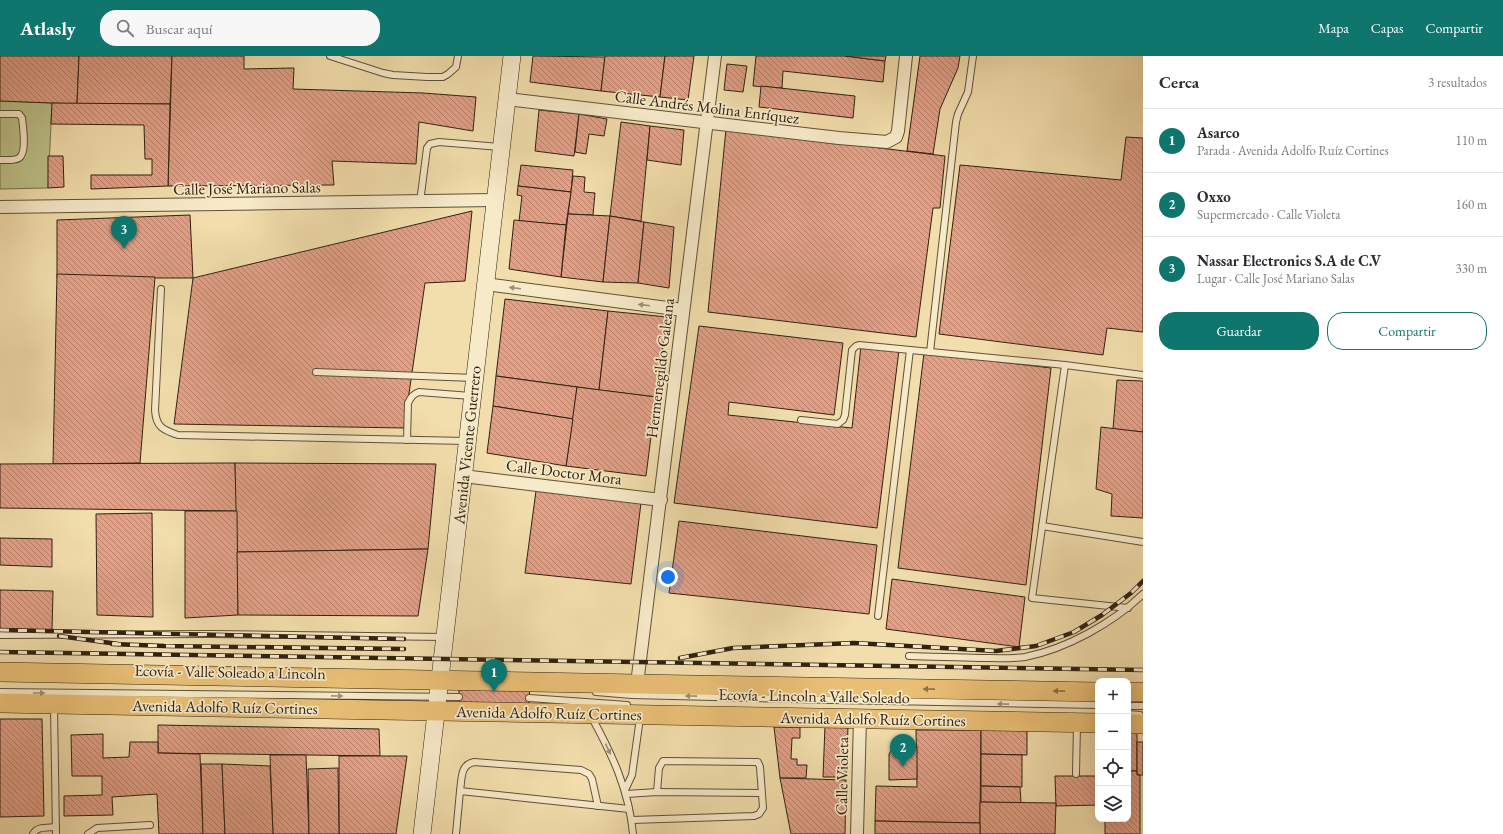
<!DOCTYPE html>
<html lang="es">
<head>
<meta charset="utf-8">
<style>
	:root { --surface:#fff; --page:#f7f7f7; --text:#2b2b33; --muted:#7c7c81; --line:#e1e1e2; --accent:#0f766e }
	body { margin:0; font-family:"EB Garamond",serif; background:var(--page); color:var(--text) }
	.controls { position:absolute; right:12px; bottom:12px; display:grid; overflow:hidden; border-radius:8px; box-shadow:0 4px 16px #0002 }
	.controls button { width:36px; height:36px; display:grid; place-items:center; padding:0; border:0; border-bottom:1px solid var(--line); background:var(--surface); color:var(--text); font:20px sans-serif }
	.you { position:absolute; left:668px; top:521px; width:14px; height:14px; margin:-10px; border:3px solid #fff; border-radius:50%; background:#1a73e8; box-shadow:0 0 0 6px #1a73e833 }
	.badge { display:grid; place-items:center; width:26px; height:26px; border-radius:50%; background:var(--accent); color:#fff; font-size:13px; font-weight:700 }
	.pin { position:absolute; translate:-50% -33px; filter:drop-shadow(0 1px 2px #0008) }
	.pin::after { content:''; position:absolute; top:21px; width:14px; height:12px; background:inherit; clip-path:polygon(0 0,100% 0,50% 100%) }
	.list { margin:0; padding:0; list-style:none }
	h2 { display:flex; justify-content:space-between; align-items:center; height:52px; margin:0; padding:0 16px; font-size:17px }
	h2 small { font-size:13px; font-weight:400; color:var(--muted) }
	.list li { display:grid; grid-template-columns:26px 1fr auto; gap:12px; align-items:center; box-sizing:border-box; height:64px; padding:0 16px; border-top:1px solid var(--line) }
	.list b { display:block; font-size:15px; white-space:nowrap }
	.list p { margin:0; font-size:13px; white-space:nowrap; color:var(--muted) }
	.list em { font-size:13px; font-style:normal; color:var(--muted) }
	.actions { display:flex; gap:8px; padding:12px 16px }
	.actions a { flex:1; padding:9px 0; border:1px solid var(--accent); border-radius:16px; text-align:center; font-size:14px; color:var(--accent) }
	.actions .main { background:var(--accent); color:#fff }
	.icon { flex:none; width:22px; height:22px; fill:none; stroke:currentColor; stroke-width:2; stroke-linecap:round; stroke-linejoin:round }
	.map { position:relative; flex:none; width:1143px; height:778px; overflow:hidden }
	header { display:flex; align-items:center; gap:24px; box-sizing:border-box; height:56px; padding:0 20px; background:var(--accent); color:#fff }
	header strong { font-size:19px }
	nav { display:flex; gap:22px; margin-inline-start:auto; font-size:14px }
	.search { width:280px; height:36px; background:var(--page); display:flex; align-items:center; gap:10px; box-sizing:border-box; padding:0 14px; border-radius:16px; color:var(--muted); font-size:15px }
	main { display:flex }
	aside { flex:1; background:var(--surface) }
	.map>svg:first-child { display:block }
	.green { fill:#bcc188; stroke:#76714d }
	.building { fill:url(#building-back-hatch); stroke:#302112 }
	.lines { fill:none; stroke-linecap:round; stroke-linejoin:round }
	.service-casing { stroke:#605038; stroke-width:8 }
	.minor-casing { stroke:#605038; stroke-width:14 }
	.secondary-casing { stroke:#302112; stroke-width:18 }
	.primary-casing { stroke:#302112; stroke-width:20 }
	.service { stroke:#f7eac9; stroke-width:6 }
	.minor { stroke:#f7eac9; stroke-width:12 }
	.secondary { stroke:#f7eac9; stroke-width:17 }
	.primary { stroke:#e9bf76; stroke-width:19 }
	.rail-casing { stroke:#302112; stroke-width:4.5 }
	.rail { stroke:#f7eac9; stroke-width:3; stroke-dasharray:9; stroke-linecap:butt }
	.oneway { fill:#9d9077 }
	.oneway2 { fill:#8c7044 }
	.labels { text-anchor:middle; dominant-baseline:central; stroke-width:3.5; stroke-linejoin:round; paint-order:stroke }
	.street-label { font-size:16px; fill:#302112; stroke:#f7eac9 }
</style>
</head>
<body>
<header>
<strong>Atlasly</strong>
<div class="search"><svg class="icon" aria-label="search" viewBox="0 0 24 24"><circle cx="10" cy="10" r="6"/><path d="M15 15l6 6"/></svg>Buscar aquí</div>
<nav><a>Mapa</a><a>Capas</a><a>Compartir</a></nav>
</header>
<main>
<div class="map">
<svg width="1143" height="778" viewBox="0 0 1143 778">
	<defs>
		<pattern id="building-back-hatch" width="6" height="6" patternUnits="userSpaceOnUse"><rect width="6" height="6" fill="#e3a087"/><path d="M-1 5l2 2M0 0l6 6M5-1l2 2" fill="none" stroke="#b8826d"/></pattern>
	</defs>
	<rect width="100%" height="100%" fill="#f2deac"/>
	<filter id="stains"><feTurbulence type="fractalNoise" baseFrequency=".005" numOctaves="4"/><feColorMatrix values="0 0 0 0 .2 0 0 0 0 .09 0 0 0 0 .02 0 0 0 .5 -.17"/></filter>
	<radialGradient id="worn" r=".72"><stop offset=".6" stop-color="#630" stop-opacity="0"/><stop offset="1" stop-color="#630" stop-opacity=".3"/></radialGradient>
	<path class="green" d="M0,45L52,47L48,132L0,133Z"/>
	<g class="building">
		<path d="M0,0H79L77,48L0,45Z"/>
		<path d="M79,0H172L170,48H77Z"/>
		<path d="M172,0H244V13L294,12L293,33L423,37L476,41L473,75L419,66L416,108L332,105L334,129L168,130Z"/>
		<path d="M533,0L605,1L601,35L530,26Z"/>
		<path d="M605,0H665L660,41L601,35Z"/>
		<path d="M665,0H694L688,44L660,41Z"/>
		<path d="M756,0H845L885,5L883,26L783,15L782,32L753,30Z"/>
		<path d="M845,0H886L885,5Z"/>
		<path d="M920,0H960L958,12L940,53L933,98L907,95Z"/>
		<path d="M727,8L747,10L743,36L724,34Z"/>
		<path d="M761,30L855,40L853,62L759,51Z"/>
		<path d="M52,47L170,48L168,130L91,133V119H152V103H145L144,69L51,68Z"/>
		<path d="M539,54L579,58L574,100L535,95Z"/>
		<path d="M579,58L607,63L604,80L589,78L586,98L575,96Z"/>
		<path d="M621,66L650,70L641,165L610,160Z"/>
		<path d="M650,70L684,74L681,109L647,104Z"/>
		<path d="M726,73L945,100L940,152H933L916,281L708,256Z"/>
		<path d="M1126,81L1143,82V276L1107,272L1103,299L939,278L960,109L1121,124Z"/>
		<path d="M48,100H63L64,131L48,132Z"/>
		<path d="M521,109L573,114L571,136L518,130Z"/>
		<path d="M573,120L585,121L584,136L595,137L593,159L568,158Z"/>
		<path d="M518,130L571,136L566,169L519,165L522,140L517,139Z"/>
		<path d="M472,155L465,225L425,227L404,372L174,368L193,222Z"/>
		<path d="M568,158L610,160L603,226L561,221Z"/>
		<path d="M190,159L193,222H57V164Z"/>
		<path d="M610,160L644,166L638,227L603,226Z"/>
		<path d="M514,164L566,169L561,221L509,213Z"/>
		<path d="M644,166L674,171L669,232L638,227Z"/>
		<path d="M57,218L155,221L140,407L53,408Z"/>
		<path d="M505,243L608,255L599,334L496,320Z"/>
		<path d="M608,255L667,261L656,341L599,334Z"/>
		<path d="M699,270L843,287L834,359L729,346L728,359L852,372L861,290L899,294L877,472L674,447Z"/>
		<path d="M924,297L1051,312L1026,529L898,512Z"/>
		<path d="M496,320L577,331L573,363L493,350Z"/>
		<path d="M1117,324L1143,325V376L1113,373Z"/>
		<path d="M577,331L656,341L646,420L566,410Z"/>
		<path d="M493,350L573,363L566,410L487,397Z"/>
		<path d="M1101,371L1143,376V462L1111,460L1112,438L1096,433Z"/>
		<path d="M235,407L237,455L0,452V408Z"/>
		<path d="M235,407L436,408L428,493L237,496Z"/>
		<path d="M536,435L641,447L631,528L525,517Z"/>
		<path d="M185,455H237L238,559L185,562Z"/>
		<path d="M152,457L153,561L97,559L96,458Z"/>
		<path d="M679,465L877,489L869,558L669,537Z"/>
		<path d="M0,482L52,483V511L0,509Z"/>
		<path d="M428,493L418,560L238,559L237,496Z"/>
		<path d="M892,523L1025,541L1019,591L886,573Z"/>
		<path d="M0,534L53,535L52,574L0,573Z"/>
		<path d="M459,627L530,628L529,648L459,647Z"/>
		<path d="M0,663H42L44,760L0,761Z"/>
		<path d="M158,669L379,673L380,700L158,697Z"/>
		<path d="M825,670L848,671L846,721H823Z"/>
		<path d="M774,671H800V682H792L791,703H797V709H807L806,722H780Z"/>
		<path d="M916,674H981L980,767L875,765L876,730L917,731Z"/>
		<path d="M981,674H1027V699L981,698Z"/>
		<rect x="1128" y="677" width="9" height="38"/>
		<path d="M103,678V702L129,701L130,686H158V697L200,698L203,778H159L157,738L112,741L113,759L64,760V740L102,739V720H72L71,679Z"/>
		<rect x="1137" y="686" width="6" height="33"/>
		<path d="M917,691V723L889,724V698L893,692Z"/>
		<path d="M981,698L1022,699V731L981,730Z"/>
		<path d="M270,699H306L309,778H273Z"/>
		<path d="M339,700H407L396,778H339Z"/>
		<path d="M201,708H222L225,778H203Z"/>
		<path d="M222,708L270,710L273,778H225Z"/>
		<path d="M338,712L339,778H309L308,713Z"/>
		<path d="M1128,715H1137V719H1140V778H1105V763H1128Z"/>
		<path d="M1055,720H1098V749L1056,750Z"/>
		<path d="M780,722L846,724L845,778H791Z"/>
		<path d="M981,730L1020,731L1021,747L981,746Z"/>
		<path d="M980,746L1056,747L1055,778H980Z"/>
		<path d="M875,765L980,767V778H875Z"/>
	</g>
	<g class="lines">
		<g class="service-casing">
			<g id="service">
				<path d="M330,0L383,17L393,19L427,21H443L448,18L456,11L458,0"/>
				<path d="M0,58H19L22,62C23,71 27,97 19,102C14,105 6,104 0,104"/>
				<path d="M420,146L427,92L430,88L439,86L500,91"/>
				<path d="M161,233L155,354C156,371 163,374 178,379L466,385"/>
				<path d="M930,296L956,66L958,58L968,36L973,0"/>
				<path d="M1065,309L1032,542L1128,552"/>
				<path d="M316,316L474,322"/>
				<path d="M801,364L838,368L843,364L845,359L852,294L856,290L859,289L1065,309L1143,319"/>
				<path d="M407,384L408,347C411,341 413,338 419,336L471,340"/>
				<path d="M1042,470L1143,486"/>
				<path d="M878,560L910,294"/>
				<path d="M0,579L210,578L444,581"/>
				<path d="M909,600C932,601 956,601 979,602C994,602 1010,603 1025,601C1066,593 1113,567 1143,538"/>
				<path d="M0,636L459,641"/>
				<path d="M596,636L632,639L833,644L1098,649"/>
				<path d="M529,642L627,649"/>
				<path d="M54,650L56,778"/>
				<path d="M1128,650H1143"/>
				<path d="M1128,658L1140,659"/>
				<path d="M591,660C612,698 629,734 633,778"/>
				<path d="M1076,718L1077,668"/>
				<path d="M625,734L632,719L640,662"/>
				<path d="M460,735C462,722 460,709 474,706L581,714L589,718L592,723L598,750"/>
				<path d="M626,738L657,736L761,737"/>
				<path d="M632,764L754,760L759,758L763,752L760,711L758,706H755L663,705L659,712L657,736"/>
				<path d="M33,778C37,770 48,772 56,771"/>
				<path d="M88,778L97,772L150,769"/>
				<path d="M456,778L460,735L629,753"/>
			</g>
		</g>
		<g class="minor-casing">
			<g id="minor">
				<path d="M507,43L839,82L887,86L896,81L898,75L906,0"/>
				<path d="M0,151L495,144"/>
				<path d="M485,228L683,254"/>
				<path d="M463,420L661,444"/>
				<path d="M637,628L715,0"/>
				<path d="M857,778L860,662"/>
			</g>
		</g>
		<g class="secondary-casing">
			<path id="secondary" d="M422,778L512,0"/>
		</g>
		<g class="primary-casing">
			<g id="primary">
				<path d="M0,616L637,628L1098,636"/>
				<path d="M1128,636H1143"/>
				<path d="M0,647L1098,667"/>
				<path d="M1128,668H1143"/>
			</g>
		</g>
		<use href="#service" class="service"/>
		<use href="#minor" class="minor"/>
		<use href="#secondary" class="secondary"/>
		<use href="#primary" class="primary"/>
		<g class="rail-casing">
			<g id="rail">
				<path d="M0,574L404,583"/>
				<path d="M59,580L118,588"/>
				<path d="M112,588L164,590L404,593"/>
				<path d="M0,596L1143,614"/>
				<path d="M680,602L733,592L854,587L996,595L1036,590L1074,576L1102,559L1131,537L1143,525"/>
			</g>
		</g>
		<use href="#rail" class="rail"/>
	</g>
	<defs><path id="oneway-solid" d="M-6-.8H1V-3.2L6.5 0L1 3.2V.8H-6Z"/></defs>
	<g class="oneway">
		<use href="#oneway-solid" transform="translate(515 232) rotate(-173)"/>
		<use href="#oneway-solid" transform="translate(644 249) rotate(-173)"/>
		<use href="#oneway-solid" transform="translate(39 637)"/>
		<use href="#oneway-solid" transform="translate(337 640) rotate(1)"/>
		<use href="#oneway-solid" transform="translate(691 640) rotate(-179)"/>
		<use href="#oneway-solid" transform="translate(1003 648) rotate(-179)"/>
		<use href="#oneway-solid" transform="translate(608 693) rotate(65)"/>
	</g>
	<g class="oneway2">
		<use href="#oneway-solid" transform="translate(929 633) rotate(-179)"/>
		<use href="#oneway-solid" transform="translate(1059 635) rotate(-179)"/>
	</g>
	<g class="labels">
		<g class="street-label">
			<text transform="translate(707 51) rotate(7)">Calle Andrés Molina Enríquez</text>
			<text transform="translate(247 132) rotate(-1)">Calle José Mariano Salas</text>
			<text transform="translate(660 312) rotate(-83)">Hermenegildo Galeana</text>
			<text transform="translate(467 389) rotate(-84)">Avenida Vicente Guerrero</text>
			<text transform="translate(564 416) rotate(7)">Calle Doctor Mora</text>
			<text transform="translate(230 616) rotate(1)">Ecovía - Valle Soleado a Lincoln</text>
			<text transform="translate(814 640) rotate(1)">Ecovía - Lincoln a Valle Soleado</text>
			<text transform="translate(225 651) rotate(1)">Avenida Adolfo Ruíz Cortines</text>
			<text transform="translate(549 657) rotate(1)">Avenida Adolfo Ruíz Cortines</text>
			<text transform="translate(873 663) rotate(1)">Avenida Adolfo Ruíz Cortines</text>
			<text transform="translate(842 720) rotate(-89)">Calle Violeta</text>
		</g>
	</g>
	<rect width="100%" height="100%" filter="url(#stains)"/>
	<rect width="100%" height="100%" fill="url(#worn)"/>
</svg>
<div class="controls">
<button>+</button>
<button>−</button>
<button><svg class="icon" aria-label="locate" viewBox="0 0 24 24"><circle cx="12" cy="12" r="6"/><path d="M12 2v4M12 18v4M2 12h4M18 12h4"/></svg></button>
<button><svg class="icon" aria-label="layers" viewBox="0 0 24 24"><path d="M12 4l9 5-9 5-9-5zM3 14l9 5 9-5"/></svg></button>
</div>
<div class="you"></div>
<div class="pin badge" style="left:494px;top:636px">1</div>
<div class="pin badge" style="left:903px;top:711px">2</div>
<div class="pin badge" style="left:124px;top:193px">3</div>
</div>
<aside>
<h2>Cerca<small>3 resultados</small></h2>
<ul class="list">
<li><span class="badge">1</span><div><b>Asarco</b><p>Parada · Avenida Adolfo Ruíz Cortines</p></div><em>110 m</em></li>
<li><span class="badge">2</span><div><b>Oxxo</b><p>Supermercado · Calle Violeta</p></div><em>160 m</em></li>
<li><span class="badge">3</span><div><b>Nassar Electronics S.A de C.V</b><p>Lugar · Calle José Mariano Salas</p></div><em>330 m</em></li>
</ul>
<div class="actions"><a class="main">Guardar</a><a>Compartir</a></div>
</aside>
</main>
</body>
</html>
